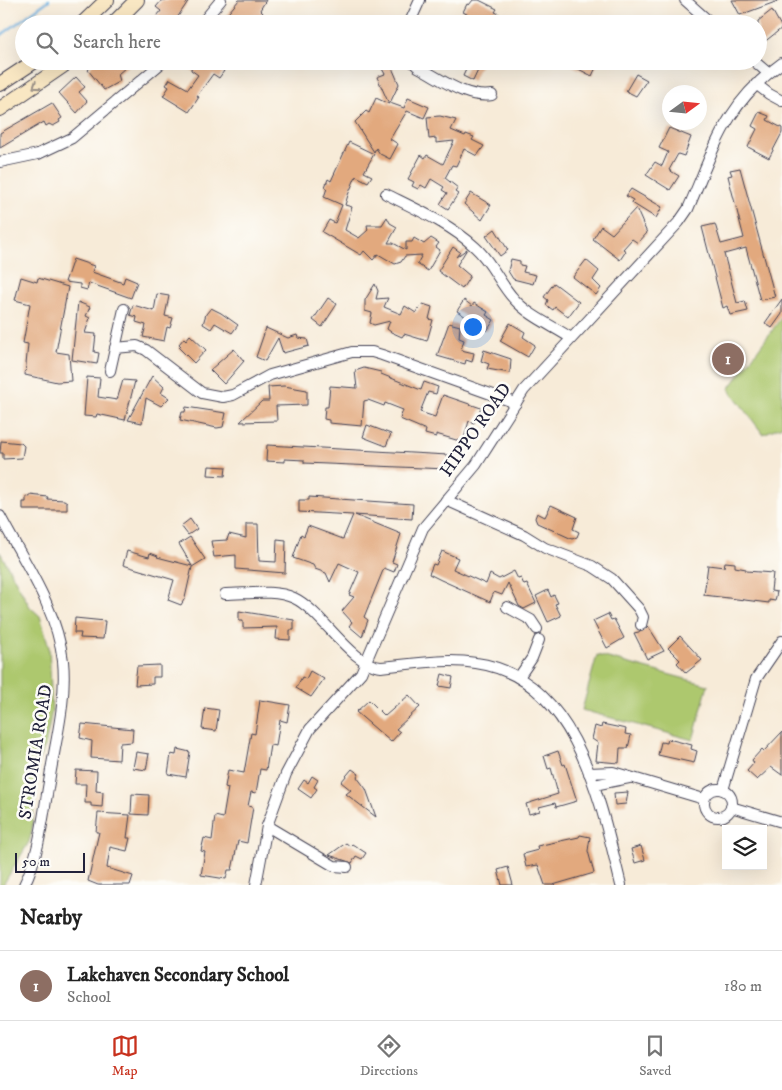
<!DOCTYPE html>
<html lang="en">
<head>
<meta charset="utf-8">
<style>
	:root { --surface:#fff; --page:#f6f6f6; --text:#222; --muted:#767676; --line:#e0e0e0; --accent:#c8321e }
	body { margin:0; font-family:"IM FELL DW Pica",serif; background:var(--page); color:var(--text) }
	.controls { position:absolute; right:15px; bottom:15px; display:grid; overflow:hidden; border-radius:0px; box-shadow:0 5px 20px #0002 }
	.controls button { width:45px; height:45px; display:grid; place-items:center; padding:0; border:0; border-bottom:1px solid var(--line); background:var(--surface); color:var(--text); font:25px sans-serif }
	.compass { position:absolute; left:662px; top:85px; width:45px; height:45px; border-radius:50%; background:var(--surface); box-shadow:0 5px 20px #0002; rotate:75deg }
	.scale { position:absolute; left:15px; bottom:12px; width:70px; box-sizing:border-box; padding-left:5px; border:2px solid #22223b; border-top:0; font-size:14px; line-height:18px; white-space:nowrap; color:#22223b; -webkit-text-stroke:4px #fdfcf7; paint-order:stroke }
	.you { position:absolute; left:472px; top:326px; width:18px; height:18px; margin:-12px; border:4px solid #fff; border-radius:50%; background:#1a73e8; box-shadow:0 0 0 8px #1a73e833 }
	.badge { display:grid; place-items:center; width:32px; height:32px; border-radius:50%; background:var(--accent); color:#fff; font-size:16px; font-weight:700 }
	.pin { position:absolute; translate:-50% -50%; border:2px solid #fff; box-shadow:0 1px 5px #0006 }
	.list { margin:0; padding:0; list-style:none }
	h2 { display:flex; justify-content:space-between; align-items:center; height:65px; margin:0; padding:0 20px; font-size:21px }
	h2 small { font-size:16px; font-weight:400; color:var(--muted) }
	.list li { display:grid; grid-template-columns:32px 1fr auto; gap:15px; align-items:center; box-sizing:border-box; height:70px; padding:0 20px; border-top:1px solid var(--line) }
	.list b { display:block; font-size:19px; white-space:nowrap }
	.list p { margin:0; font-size:16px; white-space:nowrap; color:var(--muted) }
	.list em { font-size:16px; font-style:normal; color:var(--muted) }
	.icon { flex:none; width:28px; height:28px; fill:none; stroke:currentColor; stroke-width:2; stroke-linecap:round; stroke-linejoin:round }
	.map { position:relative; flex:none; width:782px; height:885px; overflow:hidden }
	.search { position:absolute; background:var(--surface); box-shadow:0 5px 20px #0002; left:15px; right:15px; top:15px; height:55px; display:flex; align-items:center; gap:12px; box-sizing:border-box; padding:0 18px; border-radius:28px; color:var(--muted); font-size:19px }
	.sheet { height:135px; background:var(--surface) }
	nav { display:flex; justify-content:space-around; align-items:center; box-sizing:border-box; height:70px; border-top:1px solid var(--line); background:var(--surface); font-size:14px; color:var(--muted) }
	nav a { display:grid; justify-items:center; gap:2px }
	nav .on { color:var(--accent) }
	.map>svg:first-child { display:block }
	.green { fill:#adc86e; stroke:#687554 }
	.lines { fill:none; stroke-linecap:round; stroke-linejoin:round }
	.stream { stroke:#69aedf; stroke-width:2.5 }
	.building { fill:#e2a97e }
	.minor-casing { stroke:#424053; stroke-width:12 }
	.secondary-casing { stroke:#424053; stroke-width:16 }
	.minor { stroke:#fff; stroke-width:10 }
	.secondary { stroke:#f9e7c3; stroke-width:14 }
	.oneway { stroke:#988e86 }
	.labels { text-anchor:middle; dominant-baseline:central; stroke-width:5; stroke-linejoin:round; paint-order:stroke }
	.street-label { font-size:18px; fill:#22223b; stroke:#fdfcf7 }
</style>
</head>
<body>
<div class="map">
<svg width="782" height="885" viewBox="0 0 782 885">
	<rect width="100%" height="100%" fill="#fdfcf7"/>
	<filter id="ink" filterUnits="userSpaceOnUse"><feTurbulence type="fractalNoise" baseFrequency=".02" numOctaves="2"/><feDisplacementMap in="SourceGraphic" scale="10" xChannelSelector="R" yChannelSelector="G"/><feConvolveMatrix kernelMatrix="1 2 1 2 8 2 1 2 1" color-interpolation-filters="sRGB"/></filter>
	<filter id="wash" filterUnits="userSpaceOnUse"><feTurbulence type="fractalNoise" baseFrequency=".0096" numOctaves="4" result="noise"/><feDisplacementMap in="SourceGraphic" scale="20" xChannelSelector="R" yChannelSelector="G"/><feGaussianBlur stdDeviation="1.12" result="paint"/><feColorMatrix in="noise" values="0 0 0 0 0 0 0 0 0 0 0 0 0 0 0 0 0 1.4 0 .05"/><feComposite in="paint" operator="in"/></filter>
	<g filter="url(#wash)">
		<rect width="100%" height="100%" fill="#f7ebd8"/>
		<g class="green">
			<path d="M782,317V426L763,434L729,389Z"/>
			<path d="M0,552L30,607L40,616L49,647L52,711L45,747L37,763L32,831L29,842L3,885H0Z"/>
			<path d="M597,655L708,685L693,740L582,710Z"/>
		</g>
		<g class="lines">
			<path class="stream" d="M0,36L49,0"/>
		</g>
		<g id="blocks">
			<g class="building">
				<path d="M162,0H189L173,24H151L161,11L156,7Z"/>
				<path d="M239,0H266L260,10L263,13L255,24H231L224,18Z"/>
				<path d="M473,0H479L497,9L495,12L505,17L502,24H486L463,12L467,4L469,5Z"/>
				<path d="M732,0H778V1L740,15Z"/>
				<path d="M772,10L782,28L763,43L758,37V21Z"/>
				<path d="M96,61H133L118,74L120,81L104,90L88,70Z"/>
				<path d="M192,61H211L224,71L219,78L213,74L197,96L199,97L189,112L163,96L169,87L166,85L170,79L188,89L198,75L191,70Z"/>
				<path d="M470,61L480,66L473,81L463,76Z"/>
				<path d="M563,61H599L592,76Z"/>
				<path d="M390,63L399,84L390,103L404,108L408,98L429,107L424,118L407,111L390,139L398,144L390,159L380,154L376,148L374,152L355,122L366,111L369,113L376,98L389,104L377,77L385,74L381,67Z"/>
				<path d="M636,74L647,80L636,96L626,91Z"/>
				<path d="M76,77L85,87L79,92L87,101L77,113L59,93Z"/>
				<path d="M52,103L62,118L59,120L60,122L53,126L49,124L46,126L44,122L0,148V133Z"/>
				<path d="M759,112L769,116L767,120L782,128V133L769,158L748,147L757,129L752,126Z"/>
				<path d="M440,116L456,120L451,130L465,136L466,134L474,137L472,140L484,146L477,156L464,149L456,166L452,165L445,178L458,188L455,192L458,194L448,209L440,204L447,193L442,190L444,187L431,179L426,188L421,185L418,189L412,186L414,182L408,179L421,155L425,158L427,155L443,164L454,141L436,143V138L429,139L427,117Z"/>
				<path d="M669,128L691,137L684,156L678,154L669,170L679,176L670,190L646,175L655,162L662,166L668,152L659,148Z"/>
				<path d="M349,142L374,154L364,172L372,176L368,182L356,176L348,195L345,205L352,207L345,230L359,238L368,230L367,225H382L387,217L390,223L397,227L388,243H393L406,250V242H412L414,238L424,244L431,238L439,243L436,247L440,250L428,271L417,264L422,255L405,256L401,262L395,264L378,254L373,260L364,251L361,255L322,232L329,220L335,223L342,205L324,197L327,188L325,187L328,179L331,181Z"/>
				<path d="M740,168L775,297L760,300L746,248L724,254L737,303L745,301L748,311L730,315L727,306L723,308L702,227L715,224L721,244L744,238L728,176L732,175L730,170Z"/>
				<path d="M631,189L662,207L656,218L632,203L633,200L626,196Z"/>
				<path d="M471,193L491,205L482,220L464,204Z"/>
				<path d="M636,208L647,233L638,243L632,239L623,249L626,251L620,260L593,239L601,226L612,234Z"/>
				<path d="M495,229L508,250L500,256L486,236Z"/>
				<path d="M453,247L460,252L456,257L467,249L457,265L470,276L462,289L438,271Z"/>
				<path d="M73,259L94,266L92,272L123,283L125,277L137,282L131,298L89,283L87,290L80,288V284L65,282Z"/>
				<path d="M511,259L520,261V265L525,266L523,272L536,275L533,284L513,279L508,271Z"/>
				<path d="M586,260L599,271L593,280L601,288L596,295L573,277Z"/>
				<path d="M21,277L37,282L38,278L68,287L56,352L69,354L71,381L57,382L25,375L28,344L23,343L30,304L15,300Z"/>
				<path d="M554,283L579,302L568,317L555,307L553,310L546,305L548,300L544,297Z"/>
				<path d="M375,284L378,291L376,299L388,298L384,307L401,314L405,306L416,313L423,304L432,307L429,319L433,320L427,341L404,334L402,337L391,332L387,329L390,321L374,325L370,323L372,313L365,311V300Z"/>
				<path d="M157,294L169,296L165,316L173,318L170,328L167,327L164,341L143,337L146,325L136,322L137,317L130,315L133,305L154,311Z"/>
				<path d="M328,298L337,304L322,327L313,320Z"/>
				<path d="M782,299V314L772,328L765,323Z"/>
				<path d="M464,300L472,306L474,303L488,312L486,315L494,320L487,331L457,311Z"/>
				<path d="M78,302L90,307L86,316L90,318L85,333L96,334L94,352L99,353L97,364L72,360Z"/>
				<path d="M211,308L221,313L238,325L232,333L215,323L211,329L203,324L206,314Z"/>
				<path d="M449,323L460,326L459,338L464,340L461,350L474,353L472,362L466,360L465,364L437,356Z"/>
				<path d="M510,323L525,332L523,337L535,345L528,357L500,341Z"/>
				<path d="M266,328L288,338L297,335L298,338L307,339L309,346L283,353L278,338L265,361L256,357Z"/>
				<path d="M190,335L206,350L194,363L179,348L181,346L179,344L184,338L186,340Z"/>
				<path d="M234,349L244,361L224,384L210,370Z"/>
				<path d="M484,350L511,359L510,373L487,369L489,364L481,361Z"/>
				<path d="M364,368L381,372V374L421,390L424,382L438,387L436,394L428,392L420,412L435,417L443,395L481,408L478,417L474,423L469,421L463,442L436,434V437L425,434L426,430L400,419L403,410L385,403L384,406L368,400L364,401L362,426L329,423V420L324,419L325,407H328L330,386L357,388L355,371Z"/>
				<path d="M152,376L164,387L161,393L169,398L161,406L146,398L142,423L128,420Z"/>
				<path d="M87,377L100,378L98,397L117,400L123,380L135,381L125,420L97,414L96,417L84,416Z"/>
				<path d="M284,386L307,390V405L276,406L277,421L240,422L262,401H269L268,387Z"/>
				<path d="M186,407L226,413L223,427L217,428L180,420L182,412H185Z"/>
				<path d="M367,425L391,434L386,446L363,437Z"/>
				<path d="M1,441L21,443L24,446L22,458L3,459V453H0Z"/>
				<path d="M267,445L448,455L447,469L304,463V460L285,459V462L266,461Z"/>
				<path d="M209,466L226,467L225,476L208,475Z"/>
				<path d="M30,495L48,497L47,499L64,500L67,502V510H23V502H26V496L30,497Z"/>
				<path d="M309,497L413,504L412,519L355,515L401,534L392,562L397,564L394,572L384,568L364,617L368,620L362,637L349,626L352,622L342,611L354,597L349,595L359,572L339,563L330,582L326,573L315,569L313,565L293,558L301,534L304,536L308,526L343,539L353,515L299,512V500H309Z"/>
				<path d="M551,505L577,517L573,529L579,532L577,537L572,539L537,523L535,518L537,513L545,517Z"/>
				<path d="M190,519L197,529L188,535L181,526Z"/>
				<path d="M246,524H258L259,561L276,562L277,539L286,540L285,573L236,569V555L214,557L211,541L227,540L229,534L246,538Z"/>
				<path d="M190,537L205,559L192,567L185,598L181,605L168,600L174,580L123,565L127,551L149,557L150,553L158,556L157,557L192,566L179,544Z"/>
				<path d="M442,551L458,558L453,569L486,584L490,574L499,579L514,571L518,579L521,578L524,585L527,584L536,603L524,609L519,606L508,583L502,595L494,592L490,602L441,580L429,574L433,564L436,565Z"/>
				<path d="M725,562L735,563V567L746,569V571L773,573L771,591L777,592L775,601L769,600V603L704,595L708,565L724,567Z"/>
				<path d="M548,590L551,597L554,595L558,603L555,604L561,616L548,622L536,596Z"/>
				<path d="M239,611L294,620V630H290V640L276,639L277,627L243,628V621H239Z"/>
				<path d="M608,614L611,620L614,619L624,638L607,648L593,621Z"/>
				<path d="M75,618L105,621L103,639L80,638L81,633H74Z"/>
				<path d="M648,626L664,651L647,659L634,633L643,631Z"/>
				<path d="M680,636L702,660L686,673L677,663L680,660L668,648Z"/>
				<path d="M160,665V677H153V684L135,685L137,666Z"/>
				<path d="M310,671L324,679L311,697L296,688L302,677L306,679Z"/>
				<path d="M442,674L453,677L451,688L439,686Z"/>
				<path d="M409,695L420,707L396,729L400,732L391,742L356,712L369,700L385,716Z"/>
				<path d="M260,700L290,705L287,722L280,720L276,746L270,745L266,770L260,769L256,793L251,792L248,806L253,807L247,843L238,841L232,870H228L226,879L201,875L205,852L201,851L204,838L212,840L215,816L223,818L228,788L225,787L228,770L244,773L251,733L255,734Z"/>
				<path d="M205,708L219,710L216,731L202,729Z"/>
				<path d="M82,724L133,729L132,742L120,743L119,760L91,758L92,741L80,738Z"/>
				<path d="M602,724L626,729L625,734L631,735L628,748H620L619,763L596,761L598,743L592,739L595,726L601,728Z"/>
				<path d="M782,732V775L771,767L757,780L747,771L754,763L752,760L762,749L764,751Z"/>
				<path d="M668,739L692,745L691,749L697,751L694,763L658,755L661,742L667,743Z"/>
				<path d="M177,749L190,752L186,777L168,774L171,754L176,755Z"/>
				<path d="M558,751L563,765L565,764L577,801L556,807L555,803L539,807L540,811L529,814L526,804L558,794L551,768L548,769L544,756Z"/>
				<path d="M136,752L149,754L146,770L133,768Z"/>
				<path d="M352,769L359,774L357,777L366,789L376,817L346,794L351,790L341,782Z"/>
				<path d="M76,770L97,771L96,791L103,792L102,807L91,806V803H85L86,784H75Z"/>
				<path d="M312,776L318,780L314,787L317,789L311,798L298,789L304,780L308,783Z"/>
				<path d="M628,792L626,804L615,805L614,793Z"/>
				<path d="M132,794L149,795L148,815L131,814Z"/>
				<path d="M98,813L130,815L127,838H130L127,851L110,847L107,868L133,876L130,885H98L88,881L99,832H96Z"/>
				<path d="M580,835L590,837L588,851L594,873L553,885H545L538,865L526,867L523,854L538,850L537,846L579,837Z"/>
				<path d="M346,843L350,846L352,844L366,853L362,859L356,856L352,863L329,855Z"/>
				<path d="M641,846L645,860L635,863L631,849Z"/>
				<path d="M508,867L513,885H502L498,870Z"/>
			</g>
		</g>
	</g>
	<g filter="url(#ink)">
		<use href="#blocks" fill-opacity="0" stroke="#424053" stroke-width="1"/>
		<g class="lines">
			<g class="minor-casing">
				<g id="minor">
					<path d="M685,0L712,24"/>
					<path d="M201,24L221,0"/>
					<path d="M409,24L420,0"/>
					<path d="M412,61L418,67C440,78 465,99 492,95"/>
					<path d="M754,61L768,73"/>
					<path d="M756,84L769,94L782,101"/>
					<path d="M0,162L38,154L72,138L164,61"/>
					<path d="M386,194C416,209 450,224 475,247C492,262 499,283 514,299C529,316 553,326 571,338"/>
					<path d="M115,348L137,346L146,350L202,393L223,397L233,395L270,375L352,352H372L382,355L516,403"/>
					<path d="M110,371L124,309"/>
					<path d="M446,500L524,535L545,548L592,566L612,579L639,609L643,617L641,625"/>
					<path d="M0,516C24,562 57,608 63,661C67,701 55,743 49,782C43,816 40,853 24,885"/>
					<path d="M225,594C247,594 274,589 294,598C322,611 352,666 381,667C412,664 445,658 476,663C577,677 601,804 621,885"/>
					<path d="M507,607L531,620L537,629"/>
					<path d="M519,677L532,658L539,640"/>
					<path d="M589,773L613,772L704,799"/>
					<path d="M594,785L629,778"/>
					<circle cx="718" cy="803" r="14"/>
					<path d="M723,790L756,679L782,641"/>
					<path d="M731,807L782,822"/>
					<path d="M267,826L334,866L347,867"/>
					<path d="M256,885L267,826L286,774L310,729L361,673L423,528L476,465L524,390L679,222L688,209C715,147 725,104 782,63"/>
				</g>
			</g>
			<g class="secondary-casing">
				<g id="secondary">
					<path d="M82,24L107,0"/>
					<path d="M113,24L137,0"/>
					<path d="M0,84L35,61"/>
					<path d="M0,109L70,61"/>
				</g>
			</g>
			<use href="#minor" class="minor"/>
			<use href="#secondary" class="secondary"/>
		</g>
		<defs><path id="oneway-chevron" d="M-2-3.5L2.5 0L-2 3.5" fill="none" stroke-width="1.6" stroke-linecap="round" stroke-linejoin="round" transform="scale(1.25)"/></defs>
		<use class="oneway" href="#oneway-chevron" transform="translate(36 86) rotate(146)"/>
	</g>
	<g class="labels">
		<g class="street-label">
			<text transform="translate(476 430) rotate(-55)">HIPPO ROAD</text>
			<text transform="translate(36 752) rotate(-81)">STROMIA ROAD</text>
		</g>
	</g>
</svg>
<div class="controls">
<button><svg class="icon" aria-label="layers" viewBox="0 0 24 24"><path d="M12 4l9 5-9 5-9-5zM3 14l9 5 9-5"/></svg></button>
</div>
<svg class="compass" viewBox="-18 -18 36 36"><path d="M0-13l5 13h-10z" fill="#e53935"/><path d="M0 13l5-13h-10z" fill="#767676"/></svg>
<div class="scale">50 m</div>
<div class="you"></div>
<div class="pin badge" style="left:728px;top:359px;background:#8d6e63">1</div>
<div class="search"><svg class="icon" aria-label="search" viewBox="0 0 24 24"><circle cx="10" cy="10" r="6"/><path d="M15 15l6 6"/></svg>Search here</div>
</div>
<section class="sheet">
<h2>Nearby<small></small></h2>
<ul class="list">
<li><span class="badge" style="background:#8d6e63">1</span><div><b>Lakehaven Secondary School</b><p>School</p></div><em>180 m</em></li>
</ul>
</section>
<nav>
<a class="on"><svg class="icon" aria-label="map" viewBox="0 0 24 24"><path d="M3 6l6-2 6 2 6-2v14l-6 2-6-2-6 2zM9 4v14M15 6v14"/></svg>Map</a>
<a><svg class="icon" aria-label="directions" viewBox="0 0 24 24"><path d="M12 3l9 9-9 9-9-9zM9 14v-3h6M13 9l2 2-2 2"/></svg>Directions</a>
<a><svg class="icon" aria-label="saved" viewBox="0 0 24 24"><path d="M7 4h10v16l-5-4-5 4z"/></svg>Saved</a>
</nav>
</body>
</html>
